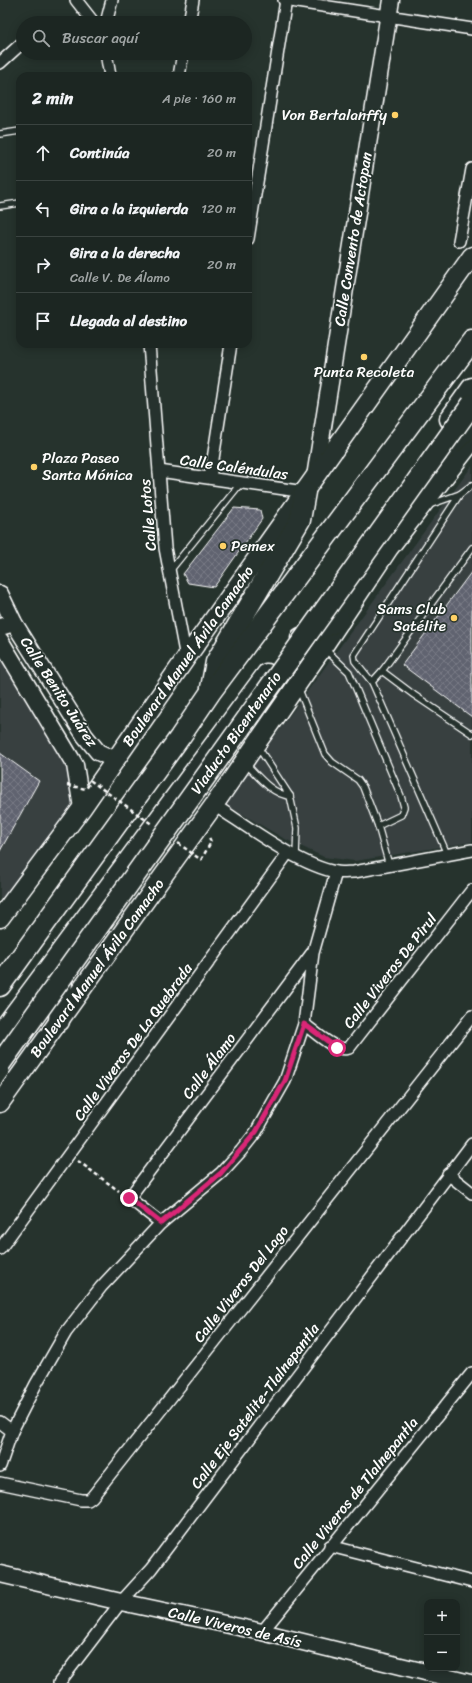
<!DOCTYPE html>
<html lang="es">
<head>
<meta charset="utf-8">
<style>
	:root { --surface:#1c2622; --page:#29322f; --text:#f1f3f6; --muted:#a0a5a5; --line:#3a4340 }
	body { margin:0; font-family:Sriracha,sans-serif; background:var(--page); color:var(--text) }
	.controls { position:absolute; right:12px; bottom:12px; display:grid; overflow:hidden; border-radius:8px; box-shadow:0 2px 10px #0003 }
	.controls button { width:36px; height:36px; display:grid; place-items:center; padding:0; border:0; border-bottom:1px solid var(--line); background:var(--surface); color:var(--text); font:20px sans-serif }
	.stop { position:absolute; width:12px; height:12px; margin:-9px; border:3px solid #db2777; border-radius:50%; background:#fff }
	.stop.end { background:#db2777; border-color:#fff; box-shadow:0 1px 4px #0008 }
	.list { margin:0; padding:0; list-style:none }
	h2 { display:flex; justify-content:space-between; align-items:center; height:52px; margin:0; padding:0 16px; font-size:17px }
	h2 small { font-size:13px; font-weight:400; color:var(--muted) }
	.list li { display:grid; grid-template-columns:26px 1fr auto; gap:12px; align-items:center; box-sizing:border-box; height:56px; padding:0 16px; border-top:1px solid var(--line) }
	.list b { display:block; font-size:15px; white-space:nowrap }
	.list p { margin:0; font-size:13px; white-space:nowrap; color:var(--muted) }
	.list em { font-size:13px; font-style:normal; color:var(--muted) }
	.icon { flex:none; width:22px; height:22px; fill:none; stroke:currentColor; stroke-width:2; stroke-linecap:round; stroke-linejoin:round }
	.map { position:relative; flex:none; width:472px; height:1683px; overflow:hidden }
	.search { position:absolute; background:var(--surface); box-shadow:0 2px 10px #0003; left:16px; top:16px; width:236px; height:44px; display:flex; align-items:center; gap:10px; box-sizing:border-box; padding:0 14px; border-radius:22px; color:var(--muted); font-size:15px }
	.panel { position:absolute; background:var(--surface); box-shadow:0 2px 10px #0003; left:16px; top:72px; width:236px; height:276px; border-radius:12px }
	.map>svg:first-child { display:block }
	.built { fill:#374141 }
	.building { fill:url(#building-cross-hatch); stroke:#fff }
	.lines { fill:none; stroke-linecap:round; stroke-linejoin:round }
	.lane-casing { stroke:#fff; stroke-width:8 }
	.street-casing { stroke:#fff; stroke-width:14 }
	.secondary-casing { stroke:#fff; stroke-width:19 }
	.primary-casing { stroke:#fff; stroke-width:21 }
	.highway-casing { stroke:#fff; stroke-width:23 }
	.path { stroke:#fff; stroke-width:2.5; stroke-dasharray:4 3; stroke-linecap:butt }
	.lane { stroke:#26332d; stroke-width:5.5 }
	.street { stroke:#26332d; stroke-width:11 }
	.secondary { stroke:#26332d; stroke-width:16 }
	.primary { stroke:#26332d; stroke-width:18 }
	.highway { stroke:#26332d; stroke-width:20 }
	.highway-bridge-casing { stroke:#fff; stroke-width:23; stroke-linecap:butt }
	.path-bridge { stroke:#fff; stroke-width:2.5; stroke-dasharray:4 3; stroke-linecap:butt }
	.highway-bridge { stroke:#26332d; stroke-width:20 }
	.route { stroke:#db2777; stroke-width:5 }
	.poi-dot { fill:#ffd166; stroke:#26332d; stroke-width:1.5 }
	.labels { text-anchor:middle; dominant-baseline:central; stroke-width:3.5; stroke-linejoin:round; paint-order:stroke }
	.poi-label { font-size:15px; fill:#fff; stroke:#26332d; text-anchor:end }
	.street-label { font-size:15px; fill:#fff; stroke:#26332d }
</style>
</head>
<body>
<div class="map">
<svg width="472" height="1683" viewBox="0 0 472 1683">
	<defs>
		<pattern id="building-cross-hatch" width="8" height="8" patternUnits="userSpaceOnUse"><rect width="8" height="8" fill="#606370"/><path d="M0 0l8 8M0 8l8-8" fill="none" stroke="#787a85"/></pattern>
	</defs>
	<rect width="100%" height="100%" fill="#26332d"/>
	<filter id="ink" filterUnits="userSpaceOnUse"><feTurbulence type="fractalNoise" baseFrequency=".025" numOctaves="2"/><feDisplacementMap in="SourceGraphic" scale="8" xChannelSelector="R" yChannelSelector="G"/><feConvolveMatrix kernelMatrix="1 2 1 2 8 2 1 2 1" color-interpolation-filters="sRGB"/></filter>
	<g filter="url(#ink)">
		<g class="built">
			<path d="M472,466V842L355,861L324,857L283,838L225,804Z"/>
			<path d="M0,640L56,734L82,808L0,918Z"/>
		</g>
		<g class="building">
			<path d="M234,508L260,510L262,519L214,587L188,583L183,574Z"/>
			<path d="M472,571V717L402,665Z"/>
			<path d="M0,753L39,781L0,851Z"/>
		</g>
		<g class="lines">
			<g class="lane-casing">
				<g id="lane">
					<path d="M0,134L20,131"/>
					<path d="M0,206L20,203"/>
					<path d="M429,505L460,494L472,485"/>
					<path d="M472,548L382,671L414,695L472,734"/>
					<path d="M169,572L241,483"/>
					<path d="M325,649L349,672L401,796L404,807L401,815L378,826"/>
					<path d="M382,671L372,682L447,854"/>
					<path d="M372,682L355,661L354,655L460,494"/>
					<path d="M298,687L325,754L332,762L358,780L363,787L378,826L389,865"/>
					<path d="M258,747L290,796L297,828L296,856"/>
					<path d="M245,763C258,776 271,794 290,796"/>
				</g>
			</g>
			<g class="street-casing">
				<g id="street">
					<path d="M76,0L94,23"/>
					<path d="M284,0L472,29"/>
					<path d="M106,23L112,0"/>
					<path d="M189,23L193,0"/>
					<path d="M106,53L110,76"/>
					<path d="M0,63L22,43"/>
					<path d="M179,76L183,53"/>
					<path d="M248,239L286,0"/>
					<path d="M459,241L472,169"/>
					<path d="M149,344L165,548L186,658"/>
					<path d="M159,471L305,492"/>
					<path d="M210,478L231,344"/>
					<path d="M214,805C247,826 298,865 336,872C342,873 348,872 354,872L472,850"/>
					<path d="M304,1024C314,1031 336,1053 349,1048L472,890"/>
					<path d="M448,1174L472,1193"/>
					<path d="M161,1223L129,1198L312,953"/>
					<path d="M0,1249L288,853"/>
					<path d="M0,1422L12,1431"/>
					<path d="M0,1466L12,1431L36,1384L66,1332L101,1287L161,1223L221,1173L241,1151L256,1132L285,1081L304,1024L313,953L336,872"/>
					<path d="M0,1483L81,1500H88L92,1497L472,1016"/>
					<path d="M330,1546L472,1582"/>
					<path d="M262,1632L472,1373"/>
					<path d="M59,1683L121,1602L151,1569L472,1144"/>
				</g>
			</g>
			<g class="secondary-casing">
				<g id="secondary">
					<path d="M315,477L391,0"/>
					<path d="M0,594L14,623L85,736L98,752L115,760"/>
					<path d="M0,627L14,623"/>
					<path d="M0,640L75,765L82,808"/>
					<path d="M0,1574L121,1602L262,1632L470,1683"/>
				</g>
			</g>
			<g class="primary-casing">
				<g id="primary">
					<path d="M0,918L82,808L186,658L472,256"/>
					<path d="M0,1103L214,805L323,647L389,548L472,441"/>
				</g>
			</g>
			<g class="highway-casing">
				<g id="highway">
					<path d="M450,419L472,388"/>
					<path d="M447,449L472,424"/>
					<path d="M301,638L340,620"/>
					<path d="M211,688L216,662L300,520L305,492"/>
					<path d="M0,986L180,737L210,693L472,341"/>
					<path d="M59,1021L63,969"/>
					<path d="M0,1034L267,674"/>
				</g>
			</g>
			<g class="path">
				<path d="M201,860L211,842L209,837"/>
				<path d="M78,1161L119,1191"/>
			</g>
			<use href="#lane" class="lane"/>
			<use href="#street" class="street"/>
			<use href="#secondary" class="secondary"/>
			<use href="#primary" class="primary"/>
			<use href="#highway" class="highway"/>
			<g class="highway-bridge-casing">
				<path id="highway-bridge" d="M0,1064L472,404"/>
			</g>
			<g class="path-bridge">
				<path d="M67,785L86,789L91,781L153,825"/>
				<path d="M178,843L201,860"/>
			</g>
			<use href="#highway-bridge" class="highway-bridge"/>
		</g>
	</g>
	<g class="lines" filter="url(#ink)">
		<path class="route" d="M129,1198L161,1223L221,1173L256,1132L285,1081L304,1024L337,1048"/>
	</g>
	<g class="poi-dot">
		<circle cx="395" cy="115" r="4"/>
		<circle cx="364" cy="357" r="4"/>
		<circle cx="34" cy="467" r="4"/>
		<circle cx="223" cy="546" r="4"/>
		<circle cx="454" cy="618" r="4"/>
	</g>
	<g class="labels">
		<g class="poi-label">
			<text x="387" y="115">Von Bertalanffy</text>
			<text x="364" y="372" text-anchor="middle">Punta Recoleta</text>
			<text x="42" y="458" text-anchor="start">Plaza Paseo<tspan x="42" dy="17">Santa Mónica</tspan></text>
			<text x="231" y="546" text-anchor="start">Pemex</text>
			<text x="446" y="609">Sams Club<tspan x="446" dy="17">Satélite</tspan></text>
		</g>
		<g class="street-label">
			<text transform="translate(353 239) rotate(-81)">Calle Convento de Actopan</text>
			<text transform="translate(234 467) rotate(8)">Calle Caléndulas</text>
			<text transform="translate(148 515) rotate(-95)">Calle Lotos</text>
			<text transform="translate(188 656) rotate(-55)">Boulevard Manuel Ávila Camacho</text>
			<text transform="translate(59 692) rotate(57)">Calle Benito Juárez</text>
			<text transform="translate(236 733) rotate(-55)">Viaducto Bicentenario</text>
			<text transform="translate(97 968) rotate(-54)">Boulevard Manuel Ávila Camacho</text>
			<text transform="translate(390 971) rotate(-52)">Calle Viveros De Pirul</text>
			<text transform="translate(133 1042) rotate(-54)">Calle Viveros De La Quebrada</text>
			<text transform="translate(209 1066) rotate(-53)">Calle Álamo</text>
			<text transform="translate(241 1284) rotate(-52)">Calle Viveros Del Lago</text>
			<text transform="translate(255 1406) rotate(-53)">Calle Eje Satelite-Tlalnepantla</text>
			<text transform="translate(355 1493) rotate(-51)">Calle Viveros de Tlalnepantla</text>
			<text transform="translate(235 1627) rotate(13)">Calle Viveros de Asís</text>
		</g>
	</g>
</svg>
<div class="controls">
<button>+</button>
<button>−</button>
</div>
<div class="stop" style="left:337px;top:1048px"></div>
<div class="stop end" style="left:129px;top:1198px"></div>
<div class="search"><svg class="icon" aria-label="search" viewBox="0 0 24 24"><circle cx="10" cy="10" r="6"/><path d="M15 15l6 6"/></svg>Buscar aquí</div>
<section class="panel">
<h2>2 min<small>A pie · 160 m</small></h2>
<ul class="list">
<li><svg class="icon" aria-label="ahead" viewBox="0 0 24 24"><path d="M12 20V5M6 11l6-6 6 6"/></svg><div><b>Continúa</b></div><em>20 m</em></li>
<li><svg class="icon" aria-label="left" viewBox="0 0 24 24"><path d="M17 20v-9H6M10 6l-5 5 5 5"/></svg><div><b>Gira a la izquierda</b></div><em>120 m</em></li>
<li><svg class="icon" aria-label="right" viewBox="0 0 24 24"><path d="M7 20v-9h11M14 6l5 5-5 5"/></svg><div><b>Gira a la derecha</b><p>Calle V. De Álamo</p></div><em>20 m</em></li>
<li><svg class="icon" aria-label="arrive" viewBox="0 0 24 24"><path d="M6 21V4h12l-3 4 3 4H6"/></svg><div><b>Llegada al destino</b></div></li>
</ul>
</section>
</div>
</body>
</html>
